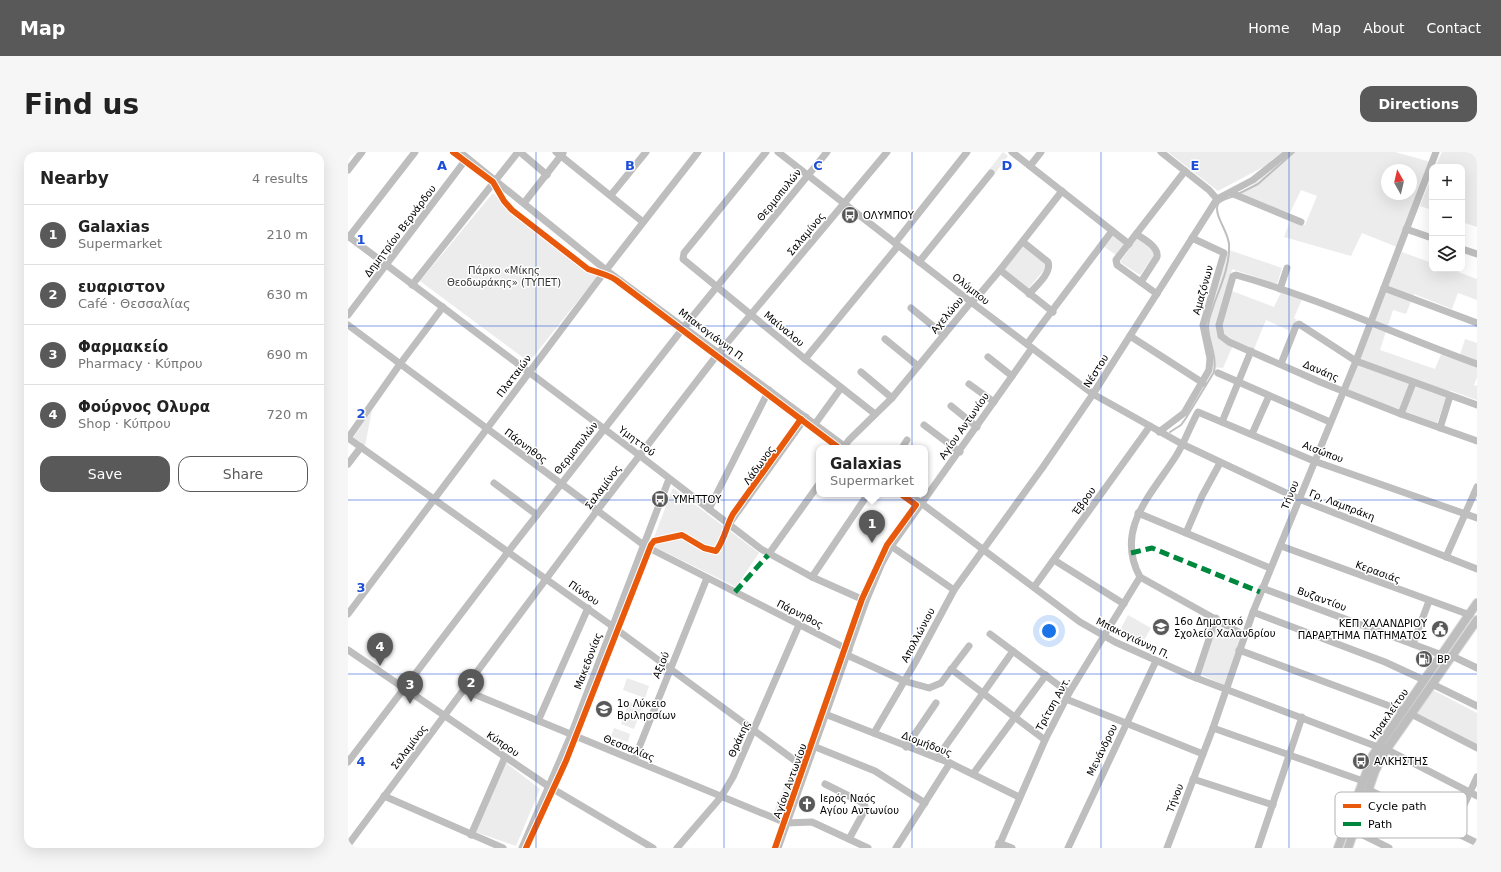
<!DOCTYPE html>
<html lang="en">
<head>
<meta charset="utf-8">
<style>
	:root { --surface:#fff; --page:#f6f6f6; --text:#222; --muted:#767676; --line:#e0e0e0; --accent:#595959 }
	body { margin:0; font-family:"DejaVu Sans",sans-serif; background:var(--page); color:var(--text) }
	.controls { position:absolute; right:12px; top:12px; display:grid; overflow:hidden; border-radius:8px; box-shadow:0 4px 16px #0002 }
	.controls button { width:36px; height:36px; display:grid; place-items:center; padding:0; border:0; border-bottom:1px solid var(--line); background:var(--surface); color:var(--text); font:20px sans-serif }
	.compass { position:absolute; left:1033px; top:12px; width:36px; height:36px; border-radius:50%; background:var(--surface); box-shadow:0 4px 16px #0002; rotate:352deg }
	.you { position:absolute; left:701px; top:479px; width:14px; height:14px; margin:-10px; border:3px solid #fff; border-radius:50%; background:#1a73e8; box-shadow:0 0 0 6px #1a73e833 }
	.badge { display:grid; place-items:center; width:26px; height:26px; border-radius:50%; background:var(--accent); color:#fff; font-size:13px; font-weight:700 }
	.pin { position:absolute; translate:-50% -33px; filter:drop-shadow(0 1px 2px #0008) }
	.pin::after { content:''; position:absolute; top:21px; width:14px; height:12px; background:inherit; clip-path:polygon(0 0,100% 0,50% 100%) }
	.popup { position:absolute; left:468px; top:293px; width:112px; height:52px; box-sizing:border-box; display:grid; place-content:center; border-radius:8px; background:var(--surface); filter:drop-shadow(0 1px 3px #0005); font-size:13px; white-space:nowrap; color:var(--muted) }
	.popup b { font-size:15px; color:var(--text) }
	.popup::after { content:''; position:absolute; left:50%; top:100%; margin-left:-8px; border:8px solid transparent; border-top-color:var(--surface) }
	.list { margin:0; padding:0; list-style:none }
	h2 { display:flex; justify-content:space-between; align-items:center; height:52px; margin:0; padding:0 16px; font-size:17px }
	h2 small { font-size:13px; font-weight:400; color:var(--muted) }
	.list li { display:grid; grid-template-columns:26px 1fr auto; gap:12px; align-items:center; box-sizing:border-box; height:60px; padding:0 16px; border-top:1px solid var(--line) }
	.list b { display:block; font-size:15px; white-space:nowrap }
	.list p { margin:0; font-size:13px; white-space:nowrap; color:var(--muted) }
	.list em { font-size:13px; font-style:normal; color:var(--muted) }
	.actions { display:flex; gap:8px; padding:12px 16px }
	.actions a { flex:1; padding:9px 0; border:1px solid var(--accent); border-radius:12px; text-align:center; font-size:14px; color:var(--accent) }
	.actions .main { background:var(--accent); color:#fff }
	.icon { flex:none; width:22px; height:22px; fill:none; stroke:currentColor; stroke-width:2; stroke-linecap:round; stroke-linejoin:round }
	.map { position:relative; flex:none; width:1129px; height:696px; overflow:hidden; border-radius:12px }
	header { display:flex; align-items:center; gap:24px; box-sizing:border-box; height:56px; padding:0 20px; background:var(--accent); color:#fff }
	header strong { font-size:19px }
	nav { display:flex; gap:22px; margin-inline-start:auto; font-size:14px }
	.intro { display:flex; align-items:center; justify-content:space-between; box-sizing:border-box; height:96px; padding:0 24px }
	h1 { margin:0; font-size:28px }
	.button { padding:10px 18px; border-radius:12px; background:var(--accent); color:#fff; font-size:14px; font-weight:700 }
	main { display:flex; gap:24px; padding:0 24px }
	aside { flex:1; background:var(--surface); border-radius:12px; box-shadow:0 4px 16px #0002 }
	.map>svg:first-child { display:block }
	.green { fill:#ececec; fill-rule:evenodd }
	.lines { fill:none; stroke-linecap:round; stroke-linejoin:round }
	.stream { stroke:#bfbfbf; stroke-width:2 }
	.major-casing { stroke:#dbdbdb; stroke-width:10 }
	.minor { stroke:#bebebe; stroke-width:7 }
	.major { stroke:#bebebe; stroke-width:8 }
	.quiet { stroke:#00873e; stroke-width:5; stroke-dasharray:10 5; stroke-linecap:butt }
	.cycleway-casing { stroke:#fff; stroke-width:8 }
	.cycleway { stroke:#e8590c; stroke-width:6 }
	.grid { fill:none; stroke:#1d4ed8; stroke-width:1; stroke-opacity:0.55 }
	.labels { text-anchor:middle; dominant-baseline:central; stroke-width:3; stroke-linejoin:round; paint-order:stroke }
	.street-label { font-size:10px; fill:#000; stroke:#fff }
	.poi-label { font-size:10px; fill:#000; stroke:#fff; text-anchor:start }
	.park-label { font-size:10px; fill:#333; stroke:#fff }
	.key { fill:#fff; stroke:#b2b2b2; stroke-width:1 }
	.key-label { font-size:11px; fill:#000 }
	.grid-label { font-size:13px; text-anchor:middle; font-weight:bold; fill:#1d4ed8; stroke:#fff; stroke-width:3; stroke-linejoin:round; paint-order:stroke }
</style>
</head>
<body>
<header>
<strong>Map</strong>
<nav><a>Home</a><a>Map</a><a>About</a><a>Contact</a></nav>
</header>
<div class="intro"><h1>Find us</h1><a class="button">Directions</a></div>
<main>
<aside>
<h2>Nearby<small>4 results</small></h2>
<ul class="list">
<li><span class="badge">1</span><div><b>Galaxias</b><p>Supermarket</p></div><em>210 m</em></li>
<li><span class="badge">2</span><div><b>ευαριστον</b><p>Café · Θεσσαλίας</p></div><em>630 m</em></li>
<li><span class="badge">3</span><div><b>Φαρμακείο</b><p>Pharmacy · Κύπρου</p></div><em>690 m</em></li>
<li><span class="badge">4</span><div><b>Φούρνος Ολυρα</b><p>Shop · Κύπρου</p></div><em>720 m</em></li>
</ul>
<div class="actions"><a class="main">Save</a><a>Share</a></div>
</aside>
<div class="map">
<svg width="1129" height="696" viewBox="0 0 1129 696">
	<rect width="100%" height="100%" fill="#fff"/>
	<g class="green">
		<path d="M655,0L660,4L646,23L640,19Z"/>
		<path d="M820,0H934L915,15L870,39Z"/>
		<path d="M943,0H1047L1083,10L1049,95L1014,81L1003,104L936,85L942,69L957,73L969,44L953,38L942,61L891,42L912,28L913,24L920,19L933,11ZM1039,18H1063V42H1039Z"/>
		<path d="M1094,0H1129V75L1114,70V15H1087Z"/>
		<path d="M1084,23V58L1072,54Z"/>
		<path d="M145,41L159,56L238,119L250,124L181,210L72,129Z"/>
		<path d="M764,83L776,92L768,103L755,94Z"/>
		<path d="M790,85L808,100L792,123L772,110Z"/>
		<path d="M675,92L700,113L680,137L655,116Z"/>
		<path d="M881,98L934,116L929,132L884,117L879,137L926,155L934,138L954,147L946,166L949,168L942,179L918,168L906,197L887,189L875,216L865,215L858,173Z"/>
		<path d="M1054,100L1084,111V117H1102L1129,127V148L1110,141L1104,157L1066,142L1058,162L1045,158L1032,198L1087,217L1094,200L1111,206L1117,187L1129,191V225L1126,233L1129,234V248L1101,238L1089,271L998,238Z"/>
		<path d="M24,258L17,294L5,286Z"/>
		<path d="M325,336L411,401L388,435L303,393Z"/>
		<path d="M780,463L803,476L795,490L772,478Z"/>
		<path d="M870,471L893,485L876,533L852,522Z"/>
		<path d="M279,526L301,534L297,546L275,538Z"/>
		<path d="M1083,537L1129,561V594L1067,563Z"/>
		<path d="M281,550L294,555L286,577L273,572Z"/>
		<path d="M266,576L282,582L280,590L263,584Z"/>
		<path d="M157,610L192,637L168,694L128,680Z"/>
		<path d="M445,612L452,618L433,665L425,662Z"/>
	</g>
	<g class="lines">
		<g class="stream">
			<path d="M890,42L910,32L946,0"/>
			<path d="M822,280L833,273L838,266L866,220C869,204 861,191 860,175C860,167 864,159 866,152C873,133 882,113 881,93C881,80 865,63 870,52C873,47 881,46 886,44"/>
		</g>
		<g class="major-casing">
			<g id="major">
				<path d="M990,696L1025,603L1129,451"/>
				<path d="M1000,696L1027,619L1036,601L1129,468"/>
			</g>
		</g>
		<g class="minor">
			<path d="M112,0L258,118L499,296"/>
			<path d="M172,0L199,23"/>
			<path d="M208,0L295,70"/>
			<path d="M418,0L336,101L335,107L457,207L527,262"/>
			<path d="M430,0L623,150L745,242L834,292L951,347L1129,417"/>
			<path d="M664,0L781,92"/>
			<path d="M813,0L861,38L869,47"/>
			<path d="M682,14L693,0"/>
			<path d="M0,18L14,0"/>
			<path d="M883,41L953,70"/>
			<path d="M263,43L298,0"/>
			<path d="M869,47L905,28L940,0"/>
			<path d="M176,51L215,1"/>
			<path d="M1058,77L1084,86"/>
			<path d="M788,82C796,87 811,95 809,105L793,130"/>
			<path d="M0,84L291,303L413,397L464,425L518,449"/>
			<path d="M1,85L67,0"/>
			<path d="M675,90L700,110C704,121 688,134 681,142"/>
			<path d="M547,91L619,0"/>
			<path d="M1114,97L1129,102"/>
			<path d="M571,110L643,21"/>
			<path d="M652,118L705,160"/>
			<path d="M64,133L170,0"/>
			<path d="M1036,136L1129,171"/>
			<path d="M932,137L939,116"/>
			<path d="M809,142L769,113L768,108L837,19"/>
			<path d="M563,156L596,183"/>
			<path d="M0,163L119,6"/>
			<path d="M0,173L297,394L501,498"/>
			<path d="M782,184L855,231"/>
			<path d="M537,187L570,214"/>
			<path d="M679,192L764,79"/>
			<path d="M640,205L664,224"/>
			<path d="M457,207L550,94"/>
			<path d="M933,212L948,174L951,172L1008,209L1129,253"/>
			<path d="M1129,212C1049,183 970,146 888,123L885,124L871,173L873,184L881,190L972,230L1053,262L1129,289"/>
			<path d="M513,220L544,246"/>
			<path d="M870,221L982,270"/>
			<path d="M621,232L646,250"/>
			<path d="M603,254L629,275"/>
			<path d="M1053,262L1065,231"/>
			<path d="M874,270L903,199"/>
			<path d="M467,272L493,236"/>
			<path d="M576,273L612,300"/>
			<path d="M1092,276L1102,244"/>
			<path d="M811,280L836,261L861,218L862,206L855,173L876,101L844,86"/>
			<path d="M904,282L921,244"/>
			<path d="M0,286L264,474L457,616"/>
			<path d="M0,286L52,212L95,155"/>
			<path d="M495,296L501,288L544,246L623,150L631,143L652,118L714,39"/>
			<path d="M554,296L559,288"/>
			<path d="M0,312L13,295"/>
			<path d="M146,331L189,363"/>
			<path d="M561,342L732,470L767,490L843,524L1030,595L1033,600"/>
			<path d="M361,357L421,238"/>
			<path d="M790,361L922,416"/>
			<path d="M381,372L458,265"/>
			<path d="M838,381L854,344L872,311"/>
			<path d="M543,394L606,438"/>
			<path d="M933,394L1122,463"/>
			<path d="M420,403L471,332"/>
			<path d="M1098,405L1129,335"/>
			<path d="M706,408L776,452"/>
			<path d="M464,425L520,342"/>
			<path d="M792,425C766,377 804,342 828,304C837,290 842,274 850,260L966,309L1129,366"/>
			<path d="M792,425L896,483"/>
			<path d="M686,435L802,274"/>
			<path d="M914,436L1094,503"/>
			<path d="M905,460L1037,510L1076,528"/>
			<path d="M0,462L255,122L350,0"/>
			<path d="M642,482L721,541"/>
			<path d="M1065,492L1081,449"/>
			<path d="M0,498L200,634L305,696"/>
			<path d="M891,498L1055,559"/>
			<path d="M499,503L556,529L581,536L593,531L621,494"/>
			<path d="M1104,504L1129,516"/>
			<path d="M603,517L697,588"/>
			<path d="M848,526L868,466"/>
			<path d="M1084,532L1129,554"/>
			<path d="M116,538L438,671L464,670L520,696"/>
			<path d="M718,547L855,602"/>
			<path d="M477,562L602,611L671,645"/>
			<path d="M1063,562L1129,596"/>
			<path d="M190,569L240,456"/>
			<path d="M865,576L1015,629"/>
			<path d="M526,581L568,509L606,438L695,315L745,242L869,47"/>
			<path d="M465,594L527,619L577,651"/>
			<path d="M558,595L588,551"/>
			<path d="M1038,597L1129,644"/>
			<path d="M589,606L665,499"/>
			<path d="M286,608L359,426"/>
			<path d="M0,610L160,400L336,175L479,0"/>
			<path d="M625,622L698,523"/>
			<path d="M845,627L925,653"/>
			<path d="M477,632L513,650L517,654V658L501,687"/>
			<path d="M1021,638L1129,691"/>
			<path d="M36,644L155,696"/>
			<path d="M1007,679L1041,696"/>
			<path d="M1104,679L1129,625"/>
			<path d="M123,683L157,605"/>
			<path d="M651,691L664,696"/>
			<path d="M0,693L248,360L369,203L539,0"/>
			<path d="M174,696L223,583L321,327"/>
			<path d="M329,696L373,645L385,625L451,473"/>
			<path d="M430,696L518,449L534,411L544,393L684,196"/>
			<path d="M548,696L602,611"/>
			<path d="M650,696L697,588L721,541L792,425"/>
			<path d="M720,696L808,509"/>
			<path d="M819,696L865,576L905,460L1008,209L1088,0"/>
			<path d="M910,696L954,565"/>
		</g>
		<use href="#major" class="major"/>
		<g class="quiet">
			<path d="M783,401L804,396L912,440"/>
			<path d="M387,440L420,403"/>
		</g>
		<g class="cycleway-casing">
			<g id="cycleway">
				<path d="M105,0L145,30L156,49L164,58L240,117C250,121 259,122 268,128L491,296"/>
				<path d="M178,696L218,609L303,393L306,389L334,383L356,396L368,399C377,387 378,374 385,362L453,267"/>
				<path d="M427,696L514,447L539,393L568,353L553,342"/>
			</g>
		</g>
		<use href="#cycleway" class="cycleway"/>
	</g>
	<path class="grid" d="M188,0V696M376,0V696M564,0V696M753,0V696M941,0V696M0,174H1129M0,348H1129M0,522H1129"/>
	<defs>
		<g id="bus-disc" transform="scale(0.9)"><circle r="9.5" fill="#595959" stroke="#fff"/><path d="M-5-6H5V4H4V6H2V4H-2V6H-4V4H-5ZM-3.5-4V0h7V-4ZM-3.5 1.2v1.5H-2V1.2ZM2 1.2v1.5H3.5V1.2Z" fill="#fff"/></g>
		<g id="school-disc" transform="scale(0.9)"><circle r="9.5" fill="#595959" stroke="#fff"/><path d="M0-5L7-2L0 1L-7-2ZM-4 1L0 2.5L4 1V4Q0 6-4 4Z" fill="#fff"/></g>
		<g id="civic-disc" transform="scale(0.9)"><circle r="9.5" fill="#595959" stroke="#fff"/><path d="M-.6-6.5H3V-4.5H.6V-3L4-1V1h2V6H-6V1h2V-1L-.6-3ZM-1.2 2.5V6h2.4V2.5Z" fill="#fff"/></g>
		<g id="fuel-disc" transform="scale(0.9)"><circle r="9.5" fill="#595959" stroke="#fff"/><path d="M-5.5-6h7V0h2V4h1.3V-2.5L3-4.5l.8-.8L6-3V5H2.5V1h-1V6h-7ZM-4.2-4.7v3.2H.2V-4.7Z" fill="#fff"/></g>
		<g id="church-disc" transform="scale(0.9)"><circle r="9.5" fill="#595959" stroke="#fff"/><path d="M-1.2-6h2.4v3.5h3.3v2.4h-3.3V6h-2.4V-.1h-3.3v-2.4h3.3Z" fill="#fff"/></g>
	</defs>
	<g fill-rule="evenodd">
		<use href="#bus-disc" x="502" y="63"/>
		<use href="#bus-disc" x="312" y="347"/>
		<use href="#school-disc" x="813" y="475"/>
		<use href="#civic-disc" x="1092" y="477"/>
		<use href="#fuel-disc" x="1076" y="507"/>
		<use href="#school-disc" x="256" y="557"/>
		<use href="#bus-disc" x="1013" y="609"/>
		<use href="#church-disc" x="459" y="652"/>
	</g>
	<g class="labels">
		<g class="street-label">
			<text transform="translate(431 43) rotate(-51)">Θερμοπυλών</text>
			<text transform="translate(52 79) rotate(-53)">Δημητρίου Βερνάρδου</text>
			<text transform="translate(458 82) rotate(-50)">Σαλαμίνος</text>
			<text transform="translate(623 137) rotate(38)">Ολύμπου</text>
			<text transform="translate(855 138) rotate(-74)">Αμαζόνων</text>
			<text transform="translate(599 163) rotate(-50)">Αχελώου</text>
			<text transform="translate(436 177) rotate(40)">Μαίναλου</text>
			<text transform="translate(364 183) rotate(37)">Μπακογιάννη Π.</text>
			<text transform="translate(748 219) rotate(-58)">Νέστου</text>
			<text transform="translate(973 219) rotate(23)">Δανάης</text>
			<text transform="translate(166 224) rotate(-53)">Πλαταιών</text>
			<text transform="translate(616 274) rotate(-55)">Αγίου Αντωνίου</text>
			<text transform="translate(289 289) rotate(37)">Υμηττού</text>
			<text transform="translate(178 294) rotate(37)">Πάρνηθος</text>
			<text transform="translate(228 296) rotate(-52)">Θερμοπυλών</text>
			<text transform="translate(975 300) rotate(21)">Αισώπου</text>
			<text transform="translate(411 313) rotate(-54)">Λάδωνος</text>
			<text transform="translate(255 335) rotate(-53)">Σαλαμίνος</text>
			<text transform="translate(942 343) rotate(-68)">Τήνου</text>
			<text transform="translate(736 349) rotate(-54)">Έβρου</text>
			<text transform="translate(994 353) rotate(21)">Γρ, Λαμπράκη</text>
			<text transform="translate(1030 420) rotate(20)">Κερασιάς</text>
			<text transform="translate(236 441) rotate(35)">Πίνδου</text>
			<text transform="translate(974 447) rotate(20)">Βυζαντίου</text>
			<text transform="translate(452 462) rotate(27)">Πάρνηθος</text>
			<text transform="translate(570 483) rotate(-62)">Απολλώνιου</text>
			<text transform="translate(785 486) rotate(26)">Μπακογιάννη Π.</text>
			<text transform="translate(240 509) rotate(-69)">Μακεδονίας</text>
			<text transform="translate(313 513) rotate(-68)">Αξιού</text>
			<text transform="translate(705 552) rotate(-61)">Τρίτση Αντ.</text>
			<text transform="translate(1041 562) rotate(-55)">Ηρακλείτου</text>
			<text transform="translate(391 587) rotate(-66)">Θράκης</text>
			<text transform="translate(155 592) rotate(34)">Κύπρου</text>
			<text transform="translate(579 592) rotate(21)">Διομήδους</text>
			<text transform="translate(61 595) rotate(-53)">Σαλαμίνος</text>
			<text transform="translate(281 596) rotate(22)">Θεσσαλίας</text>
			<text transform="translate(754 598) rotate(-64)">Μενάνδρου</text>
			<text transform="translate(442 629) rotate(-70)">Αγίου Αντωνίου</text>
			<text transform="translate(827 646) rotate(-69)">Τήνου</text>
		</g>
		<g class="poi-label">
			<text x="515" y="63">ΟΛΥΜΠΟΥ</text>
			<text x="325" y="347">ΥΜΗΤΤΟΥ</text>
			<text x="826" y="469">16ο Δημοτικό<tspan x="826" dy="12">Σχολείο Χαλανδρίου</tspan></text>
			<text x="1079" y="471" text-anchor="end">ΚΕΠ ΧΑΛΑΝΔΡΙΟΥ<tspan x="1079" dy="12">ΠΑΡΑΡΤΗΜΑ ΠΑΤΗΜΑΤΟΣ</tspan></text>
			<text x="1089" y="507">BP</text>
			<text x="269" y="551">1o Λύκειο<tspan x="269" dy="12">Βριλησσίων</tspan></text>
			<text x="1026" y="609">ΑΛΚΗΣΤΗΣ</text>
			<text x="472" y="646">Ιερός Ναός<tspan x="472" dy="12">Αγίου Αντωνίου</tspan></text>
		</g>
		<g class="park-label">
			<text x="156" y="118">Πάρκο «Μίκης<tspan x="156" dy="12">Θεοδωράκης» (ΤΥΠΕΤ)</tspan></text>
		</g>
	</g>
	<rect x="987" y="640" width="132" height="46" rx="6" class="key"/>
	<rect x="995" y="652" width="18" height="4" fill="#e8590c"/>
	<rect x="995" y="670" width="18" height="4" fill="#00873e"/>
	<g class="key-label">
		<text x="1020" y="658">Cycle path</text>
		<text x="1020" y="676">Path</text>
	</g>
	<g class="grid-label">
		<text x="94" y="18">A</text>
		<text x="282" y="18">B</text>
		<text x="470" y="18">C</text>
		<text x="659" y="18">D</text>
		<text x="847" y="18">E</text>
		<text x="13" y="92">1</text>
		<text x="13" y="266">2</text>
		<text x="13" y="440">3</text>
		<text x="13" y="614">4</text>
	</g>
</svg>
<div class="controls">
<button>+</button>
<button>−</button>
<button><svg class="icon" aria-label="layers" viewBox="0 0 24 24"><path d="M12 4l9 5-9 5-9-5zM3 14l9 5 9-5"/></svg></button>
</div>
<svg class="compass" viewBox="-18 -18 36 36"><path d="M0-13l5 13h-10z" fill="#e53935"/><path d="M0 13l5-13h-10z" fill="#767676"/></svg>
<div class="you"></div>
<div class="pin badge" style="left:524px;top:391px">1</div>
<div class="popup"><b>Galaxias</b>Supermarket</div>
<div class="pin badge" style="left:123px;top:550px">2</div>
<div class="pin badge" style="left:62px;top:552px">3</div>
<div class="pin badge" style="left:32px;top:514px">4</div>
</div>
</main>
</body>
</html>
